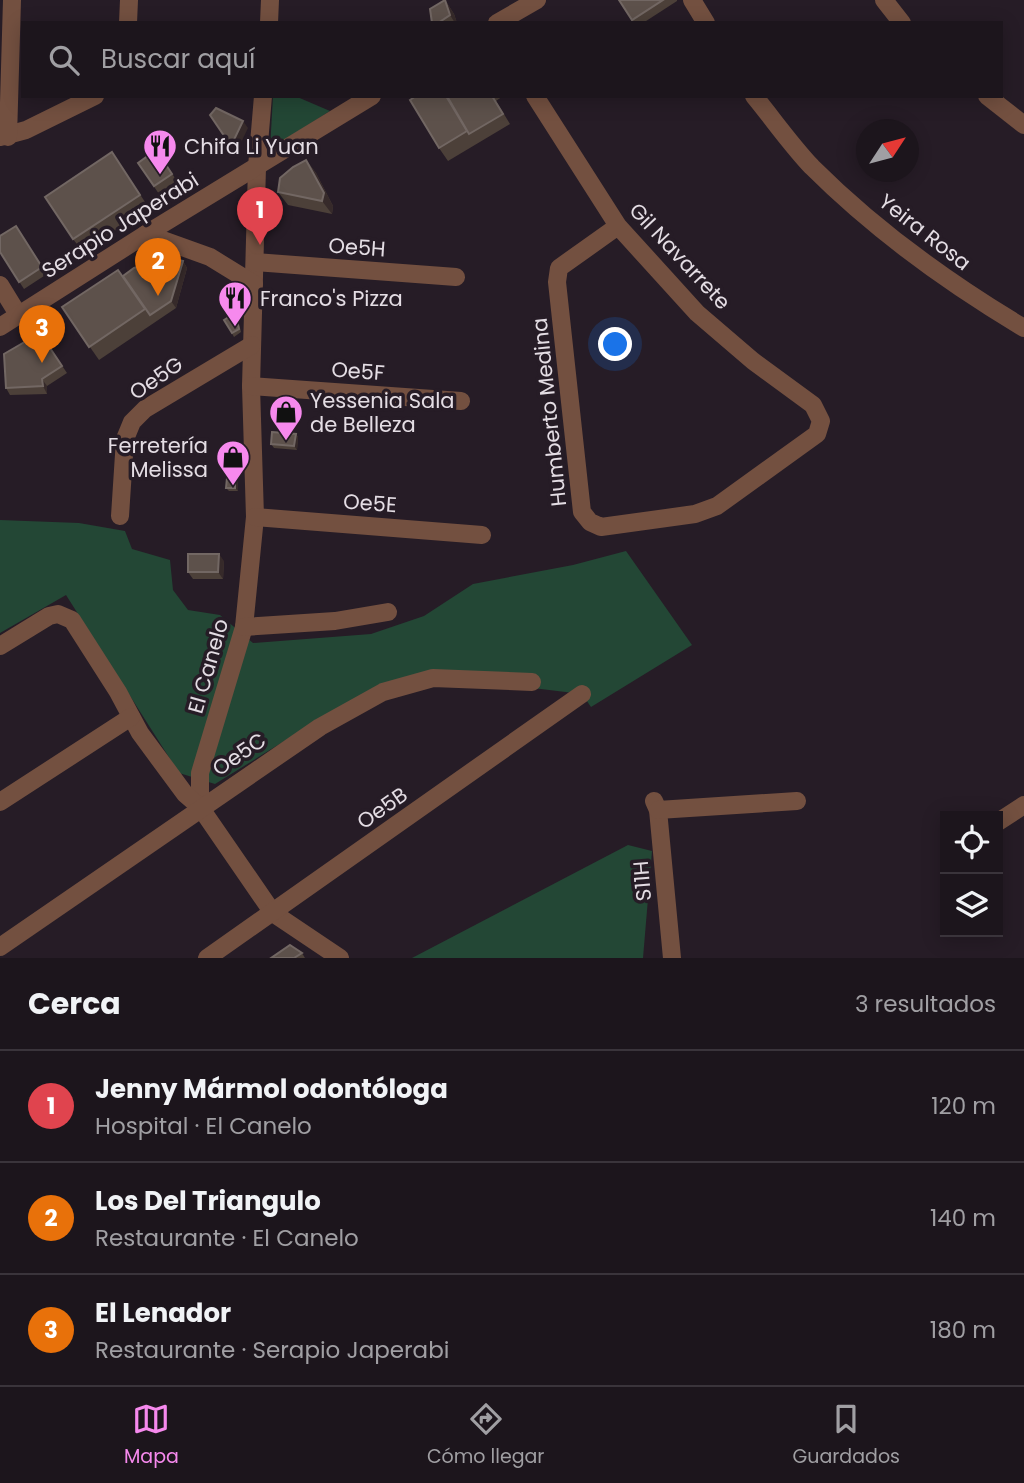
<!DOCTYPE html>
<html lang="es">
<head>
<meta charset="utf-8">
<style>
	:root { --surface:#1c151c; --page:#251e25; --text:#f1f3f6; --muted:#a09fa3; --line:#3a343b; --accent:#f689ed }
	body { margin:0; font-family:Poppins,sans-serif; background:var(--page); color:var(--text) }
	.controls { position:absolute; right:21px; bottom:21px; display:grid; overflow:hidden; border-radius:0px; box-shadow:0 4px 18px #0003 }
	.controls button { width:63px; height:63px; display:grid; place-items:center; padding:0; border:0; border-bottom:2px solid var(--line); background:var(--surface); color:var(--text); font:35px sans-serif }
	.compass { position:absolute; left:856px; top:119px; width:63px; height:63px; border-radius:50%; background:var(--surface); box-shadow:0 4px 18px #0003; rotate:54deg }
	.you { position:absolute; left:616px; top:345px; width:24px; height:24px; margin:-18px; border:5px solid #fff; border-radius:50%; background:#1a73e8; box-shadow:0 0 0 10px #1a73e833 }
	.badge { display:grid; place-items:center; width:46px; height:46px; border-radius:50%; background:var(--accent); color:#fff; font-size:23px; font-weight:700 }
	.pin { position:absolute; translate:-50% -58px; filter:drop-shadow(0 2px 4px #0008) }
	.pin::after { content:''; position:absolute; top:37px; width:24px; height:21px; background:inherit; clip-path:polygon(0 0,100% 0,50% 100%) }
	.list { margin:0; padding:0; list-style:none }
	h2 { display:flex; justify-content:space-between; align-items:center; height:91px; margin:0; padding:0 28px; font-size:30px }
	h2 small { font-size:23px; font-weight:400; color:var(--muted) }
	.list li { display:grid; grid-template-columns:46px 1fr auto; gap:21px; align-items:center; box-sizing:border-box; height:112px; padding:0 28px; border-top:2px solid var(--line) }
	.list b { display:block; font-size:26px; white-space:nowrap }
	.list p { margin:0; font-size:23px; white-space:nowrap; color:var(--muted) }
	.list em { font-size:23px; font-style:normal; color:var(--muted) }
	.icon { flex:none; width:38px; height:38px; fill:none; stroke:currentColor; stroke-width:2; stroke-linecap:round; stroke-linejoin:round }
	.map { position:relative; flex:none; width:1024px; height:958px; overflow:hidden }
	.search { position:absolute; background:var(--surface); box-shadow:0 4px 18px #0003; left:21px; right:21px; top:21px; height:77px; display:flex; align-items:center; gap:18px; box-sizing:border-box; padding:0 24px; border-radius:0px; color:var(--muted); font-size:26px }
	.sheet { height:427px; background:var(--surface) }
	nav { display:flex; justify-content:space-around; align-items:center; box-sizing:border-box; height:98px; border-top:2px solid var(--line); background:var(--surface); font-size:19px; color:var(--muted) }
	nav a { display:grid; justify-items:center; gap:4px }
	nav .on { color:var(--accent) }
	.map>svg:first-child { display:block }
	.green { fill:#234735 }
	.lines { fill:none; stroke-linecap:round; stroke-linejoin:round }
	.minor { stroke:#735040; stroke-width:18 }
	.wall { fill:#4c4039 }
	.shaded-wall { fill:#362a2a }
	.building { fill:#5d514b; stroke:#726763; stroke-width:2 }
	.labels { text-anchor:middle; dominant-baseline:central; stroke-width:7; stroke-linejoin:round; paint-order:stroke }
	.poi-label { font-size:21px; fill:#e4dde4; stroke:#261c26; text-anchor:start }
	.street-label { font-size:21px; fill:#e4dde4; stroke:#261c26 }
</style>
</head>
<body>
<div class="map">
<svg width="1024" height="958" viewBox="0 0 1024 958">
	<rect width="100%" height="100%" fill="#261c26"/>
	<g class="green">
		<path d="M273,96H295L330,111L270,149Z"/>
		<path d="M0,520L79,523L125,531L132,549L170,560L173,590L188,610L220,615L253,643L371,634L424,616L473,584L573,565L626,551L692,645L591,707L582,694L433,676L333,711L215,784L179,773L66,595L0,633Z"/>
		<path d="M628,845L652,851L643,958H412Z"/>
	</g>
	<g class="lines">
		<g class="minor">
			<path d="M692,0L706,23"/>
			<path d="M884,0L902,23"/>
			<path d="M128,23L129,0"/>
			<path d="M269,23L270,0"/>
			<path d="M497,23L537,0"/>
			<path d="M263,96L257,167L251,386L255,517L244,627L200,773V807L273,913L340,958"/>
			<path d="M535,96L618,226L697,313L753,361L813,405L821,421L817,434L717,506L695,514L601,527L590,522L582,512L557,282L559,268L618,226"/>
			<path d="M754,96C773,119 791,145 812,167C875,230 947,282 1024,328"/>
			<path d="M987,96L1024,125"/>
			<path d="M0,137L26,130L95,96"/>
			<path d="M8,137L12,0"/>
			<path d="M146,234L210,257L254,284"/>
			<path d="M255,262L456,277"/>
			<path d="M0,285L19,316"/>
			<path d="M0,327L146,234L372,96"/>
			<path d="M251,386L461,401"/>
			<path d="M120,516L125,439L132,422L145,409L252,345"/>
			<path d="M255,517L482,535"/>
			<path d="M244,627L335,621L388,612"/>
			<path d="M0,646L49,616L58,614L72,620L118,692L140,733L185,794L200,807"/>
			<path d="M654,801L658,810L672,958"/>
			<path d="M0,802L131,717"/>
			<path d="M658,810L797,801"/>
			<path d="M998,822L1024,805"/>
			<path d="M0,947L320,727L383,692L433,678L532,682"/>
			<path d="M207,958L582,694"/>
		</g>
	</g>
	<g class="wall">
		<path d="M445,0L454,14L457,23H432Z"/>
		<path d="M619,0H677V1L643,23H634Z"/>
		<path d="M416,96H503L496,101L510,124L448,161L439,148Z"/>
		<path d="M156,150L177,181L159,194L138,163Z"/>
		<path d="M112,152L149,208L83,252L73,239Z"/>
		<path d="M306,160L316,173L333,206L332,214L288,205L278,192Z"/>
		<path d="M16,226L47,274L24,289L0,252Z"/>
		<path d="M183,261L187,268L176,308L99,360L62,307L123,276Z"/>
		<path d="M237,316L241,332L234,337L224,320Z"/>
		<path d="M40,333L67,373L47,386V394L10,395L6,388Z"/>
		<path d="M296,434L298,437L297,450L274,448L271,444Z"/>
		<path d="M235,478L238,482V491H229L226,488Z"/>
		<path d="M224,561L223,579H193L188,572Z"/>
		<path d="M302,953L305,958H271Z"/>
	</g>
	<g class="shaded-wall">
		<path d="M445,0L454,14L457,23H455L450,15Z"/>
		<path d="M243,121L248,128L236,153L231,146Z"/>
		<path d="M306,160L316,173L333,206L332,214L322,201Z"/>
		<path d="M183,261L187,268L176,308L171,301Z"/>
		<path d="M42,379L47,386V394L43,386Z"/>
		<path d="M296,434L298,437L297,450L294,446Z"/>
		<path d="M235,478L238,482V491L235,488Z"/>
		<path d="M219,554L224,561L223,579L218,572Z"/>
	</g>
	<g class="building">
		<path d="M445,0L450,15L438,23H432L430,9Z"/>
		<path d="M619,0H663L632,20Z"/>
		<path d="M416,96H446L467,131L439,148L410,100Z"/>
		<path d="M447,96H492L503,114L469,134Z"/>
		<path d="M216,108L243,121L231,146L210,115Z"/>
		<path d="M156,150L172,174L154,186L138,163Z"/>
		<path d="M112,152L140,195L73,239L45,197Z"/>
		<path d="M306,160L324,193L322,201L278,192L280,178L293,167Z"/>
		<path d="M16,226L42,267L19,282L0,252V236Z"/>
		<path d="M170,258L183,261L171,301L150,315L123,276L134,268Z"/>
		<path d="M118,270L145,309L89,347L62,307Z"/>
		<path d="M235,313L239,329L232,333L224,320Z"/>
		<path d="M40,333L62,366L42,379L43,386L6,388L4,354Z"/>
		<path d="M272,432L296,434L294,446L271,444Z"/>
		<path d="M227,478H235V488H226Z"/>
		<path d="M188,554H219L218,572H188Z"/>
		<path d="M290,945L302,953L294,958H271Z"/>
	</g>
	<defs>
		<g id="restaurant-pin" transform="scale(1.75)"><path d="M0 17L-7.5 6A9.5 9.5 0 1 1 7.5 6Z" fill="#f689ed" stroke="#261c26"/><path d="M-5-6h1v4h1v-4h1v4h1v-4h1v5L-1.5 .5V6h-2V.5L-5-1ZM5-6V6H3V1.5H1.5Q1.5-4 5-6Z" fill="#111"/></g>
		<g id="shop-pin" transform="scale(1.75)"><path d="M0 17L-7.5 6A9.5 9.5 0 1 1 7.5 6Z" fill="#f689ed" stroke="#261c26"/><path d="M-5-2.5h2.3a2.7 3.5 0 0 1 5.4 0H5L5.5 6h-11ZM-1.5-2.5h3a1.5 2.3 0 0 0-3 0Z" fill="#111"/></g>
	</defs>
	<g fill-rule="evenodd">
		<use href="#restaurant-pin" x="160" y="146"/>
		<use href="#restaurant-pin" x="235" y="298"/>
		<use href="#shop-pin" x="286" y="412"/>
		<use href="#shop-pin" x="233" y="457"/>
	</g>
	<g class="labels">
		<g class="poi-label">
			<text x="184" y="146">Chifa Li Yuan</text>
			<text x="260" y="298">Franco's Pizza</text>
			<text x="310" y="400">Yessenia Sala<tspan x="310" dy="24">de Belleza</tspan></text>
			<text x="208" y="445" text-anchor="end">Ferretería<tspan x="208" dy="24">Melissa</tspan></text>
		</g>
		<g class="street-label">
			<text transform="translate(120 225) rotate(-32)">Serapio Japerabi</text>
			<text transform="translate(925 232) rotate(38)">Yeira Rosa</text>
			<text transform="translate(357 247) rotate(4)">Oe5H</text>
			<text transform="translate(680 256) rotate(47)">Gil Navarrete</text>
			<text transform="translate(358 371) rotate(4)">Oe5F</text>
			<text transform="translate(156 378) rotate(-34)">Oe5G</text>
			<text transform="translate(549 412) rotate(-96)">Humberto Medina</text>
			<text transform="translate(370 503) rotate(4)">Oe5E</text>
			<text transform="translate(208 666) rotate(-74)">El Canelo</text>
			<text transform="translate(239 754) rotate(-34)">Oe5C</text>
			<text transform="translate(382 808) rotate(-35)">Oe5B</text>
			<text transform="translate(642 881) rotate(-95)">S11H</text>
		</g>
	</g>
</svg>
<div class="controls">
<button><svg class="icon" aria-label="locate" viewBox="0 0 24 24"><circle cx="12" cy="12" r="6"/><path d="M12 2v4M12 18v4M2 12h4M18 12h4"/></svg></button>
<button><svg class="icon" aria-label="layers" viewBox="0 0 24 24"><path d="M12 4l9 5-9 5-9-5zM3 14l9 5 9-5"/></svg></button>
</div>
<svg class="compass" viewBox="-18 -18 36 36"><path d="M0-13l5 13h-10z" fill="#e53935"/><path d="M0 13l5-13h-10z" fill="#a09fa3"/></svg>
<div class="you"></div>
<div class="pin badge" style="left:260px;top:245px;background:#e0444e">1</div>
<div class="pin badge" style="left:158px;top:296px;background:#e8710a">2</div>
<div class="pin badge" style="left:42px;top:363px;background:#e8710a">3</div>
<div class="search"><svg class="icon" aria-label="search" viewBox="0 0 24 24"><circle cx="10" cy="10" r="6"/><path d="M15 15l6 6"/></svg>Buscar aquí</div>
</div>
<section class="sheet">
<h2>Cerca<small>3 resultados</small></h2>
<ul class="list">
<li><span class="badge" style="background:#e0444e">1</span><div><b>Jenny Mármol odontóloga</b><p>Hospital · El Canelo</p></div><em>120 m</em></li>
<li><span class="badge" style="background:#e8710a">2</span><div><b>Los Del Triangulo</b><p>Restaurante · El Canelo</p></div><em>140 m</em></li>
<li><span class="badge" style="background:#e8710a">3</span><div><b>El Lenador</b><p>Restaurante · Serapio Japerabi</p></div><em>180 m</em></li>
</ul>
</section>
<nav>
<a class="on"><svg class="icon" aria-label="map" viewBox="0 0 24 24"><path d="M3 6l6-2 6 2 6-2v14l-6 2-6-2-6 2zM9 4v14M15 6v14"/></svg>Mapa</a>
<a><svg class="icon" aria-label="directions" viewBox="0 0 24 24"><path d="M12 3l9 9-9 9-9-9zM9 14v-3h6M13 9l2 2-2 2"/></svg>Cómo llegar</a>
<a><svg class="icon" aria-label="saved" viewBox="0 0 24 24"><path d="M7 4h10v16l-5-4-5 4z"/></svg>Guardados</a>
</nav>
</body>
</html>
